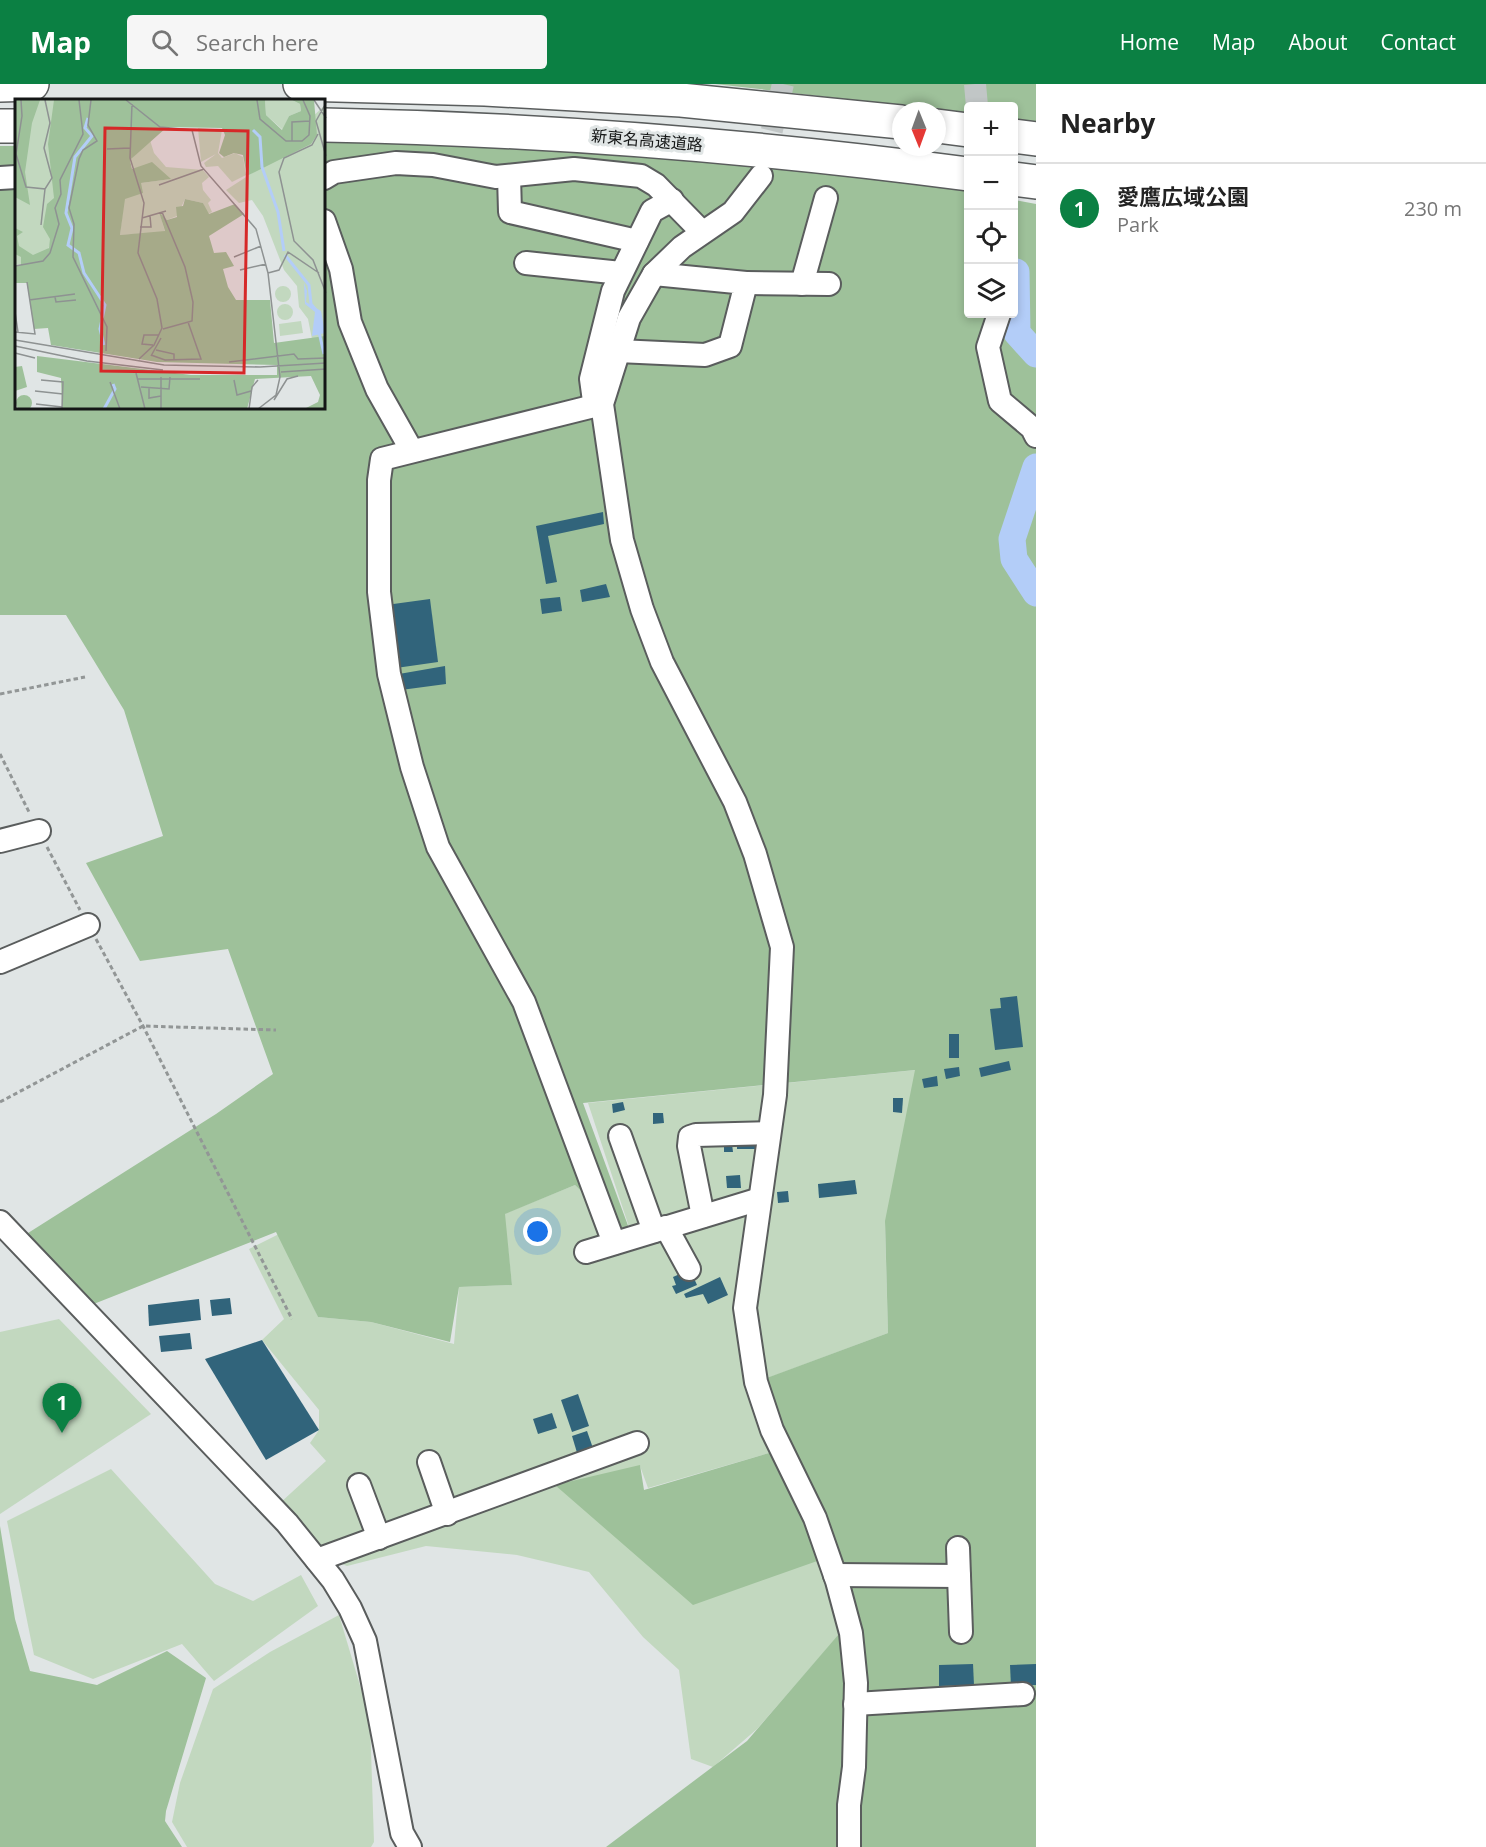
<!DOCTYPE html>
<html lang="en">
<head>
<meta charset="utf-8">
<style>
	:root { --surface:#fff; --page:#f6f6f6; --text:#222; --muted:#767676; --line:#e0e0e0; --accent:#0b8043 }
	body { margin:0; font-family:"Open Sans","Noto Sans JP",sans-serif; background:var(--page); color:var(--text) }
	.controls { position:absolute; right:18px; top:18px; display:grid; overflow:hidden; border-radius:6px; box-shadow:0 3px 9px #0003 }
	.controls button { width:54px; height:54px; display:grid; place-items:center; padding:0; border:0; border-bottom:2px solid var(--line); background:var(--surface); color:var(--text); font:30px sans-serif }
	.compass { position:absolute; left:892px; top:18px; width:54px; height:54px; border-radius:50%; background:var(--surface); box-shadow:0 3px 9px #0003; rotate:179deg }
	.you { position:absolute; left:538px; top:1148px; width:21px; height:21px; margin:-15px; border:4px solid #fff; border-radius:50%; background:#1a73e8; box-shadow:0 0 0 9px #1a73e833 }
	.badge { display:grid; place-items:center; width:39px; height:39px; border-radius:50%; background:var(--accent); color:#fff; font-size:20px; font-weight:700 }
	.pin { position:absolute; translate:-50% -50px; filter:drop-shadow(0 2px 3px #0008) }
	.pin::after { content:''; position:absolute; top:32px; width:21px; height:18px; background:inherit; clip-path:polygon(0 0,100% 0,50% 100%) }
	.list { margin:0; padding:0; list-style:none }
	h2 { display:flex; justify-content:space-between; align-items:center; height:78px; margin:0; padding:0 24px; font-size:26px }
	h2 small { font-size:20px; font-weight:400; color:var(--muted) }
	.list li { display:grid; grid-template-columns:39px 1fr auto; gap:18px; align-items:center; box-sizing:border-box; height:90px; padding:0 24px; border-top:2px solid var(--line) }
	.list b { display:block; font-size:22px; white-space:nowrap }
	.list p { margin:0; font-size:20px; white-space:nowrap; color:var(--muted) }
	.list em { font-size:20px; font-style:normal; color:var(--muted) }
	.icon { flex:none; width:33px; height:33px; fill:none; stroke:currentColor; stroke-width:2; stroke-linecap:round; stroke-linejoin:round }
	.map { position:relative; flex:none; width:1036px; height:1763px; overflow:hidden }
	header { display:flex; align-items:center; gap:36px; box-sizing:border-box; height:84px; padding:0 30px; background:var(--accent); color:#fff }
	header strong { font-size:28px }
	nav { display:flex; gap:33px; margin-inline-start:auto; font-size:21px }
	.search { width:420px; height:54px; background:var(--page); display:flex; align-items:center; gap:15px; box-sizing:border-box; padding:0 21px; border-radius:6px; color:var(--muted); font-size:22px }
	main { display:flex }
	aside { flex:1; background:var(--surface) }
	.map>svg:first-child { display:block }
	.green { fill:#c2d8bf }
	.forest { fill:#9ec19a }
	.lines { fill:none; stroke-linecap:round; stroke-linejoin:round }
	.river { stroke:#b3cdf8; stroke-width:27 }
	.building { fill:#31647b }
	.minor-tunnel { stroke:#c1c6c6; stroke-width:22; stroke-dasharray:22 11; stroke-linecap:butt }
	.minor-casing { stroke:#5a5d5d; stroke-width:26 }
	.highway-casing { stroke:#5a5d5d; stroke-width:36 }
	.path { stroke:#929696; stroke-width:3; stroke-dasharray:4.5 3; stroke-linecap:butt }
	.minor { stroke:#fff; stroke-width:22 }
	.highway { stroke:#fff; stroke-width:33 }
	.labels { text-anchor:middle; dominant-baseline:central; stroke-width:6; stroke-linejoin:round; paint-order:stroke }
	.street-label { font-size:16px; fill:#141616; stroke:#e0e5e5 }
	.inset-river { fill:none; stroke:#b3cdf8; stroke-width:3 }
	.inset-road { fill:none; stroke:#8e9292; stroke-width:1.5 }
	.view { fill:#d62828; fill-opacity:0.15; stroke:#d62828; stroke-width:3 }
	.inset-edge { fill:none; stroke:#141616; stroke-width:3 }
</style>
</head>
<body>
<header>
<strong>Map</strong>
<div class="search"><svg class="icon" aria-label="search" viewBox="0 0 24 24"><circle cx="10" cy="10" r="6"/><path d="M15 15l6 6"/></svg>Search here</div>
<nav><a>Home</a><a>Map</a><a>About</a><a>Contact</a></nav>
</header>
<main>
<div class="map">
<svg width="1036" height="1763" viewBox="0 0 1036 1763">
	<rect width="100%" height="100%" fill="#e0e5e5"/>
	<g class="green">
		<path d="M916,986L885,1142L888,1249L765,1295L769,1369L648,1404L640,1382L556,1402L832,1472L851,1537L757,1645L713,1683L691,1675L679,1586L643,1553L589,1488L517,1471L426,1462L347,1482L320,1472L280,1419L326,1377L310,1359L319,1346V1326L262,1256L284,1235L249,1165L281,1149L318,1233L371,1238L454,1260L459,1203L512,1201L504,1130L575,1101L632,1152L588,1019Z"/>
		<path d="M59,1235L151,1330L0,1430V1248Z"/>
		<path d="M111,1385L215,1500L253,1517L301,1491L318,1522L214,1597L182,1560L93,1595L34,1571L7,1437Z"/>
		<path d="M339,1531L370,1635L374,1758L371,1763H187L172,1738L180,1699L213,1605L270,1568Z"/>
	</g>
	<g class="forest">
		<path d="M715,0H1036V38L1014,35V22H968V29Z"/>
		<path d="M346,57L628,70L868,87L968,108V230H1014V116L1036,120V1763H606L747,1657L851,1536L837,1470L693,1521L555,1401L640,1381L644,1406L769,1369L756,1298L888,1249L885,1137L915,986L583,1019L634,1158L575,1101L505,1130L512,1201L459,1203L450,1258L371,1238L318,1233L276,1148L81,1225L17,1156L216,1030L273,990L228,865L140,877L86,779L163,752L124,626L66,531H0V62H16V324H324V58Z"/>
		<path d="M0,1442L15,1535L30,1587L97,1601L167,1567L206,1594L166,1727L165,1737L182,1763H0Z"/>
	</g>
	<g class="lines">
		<g class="river">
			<path d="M1016,188L1017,249L1036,270"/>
			<path d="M1036,383L1012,455L1014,475L1036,509"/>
		</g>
	</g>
	<g class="building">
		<path d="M603,428L604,440L548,452L557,498L546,500L536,442Z"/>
		<path d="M606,500L610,513L582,518L580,506Z"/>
		<path d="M560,513L562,527L542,530L540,515Z"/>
		<path d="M430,515L438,578L396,584L386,521Z"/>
		<path d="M445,582L446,600L401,606L399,590Z"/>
		<path d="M1017,912L1023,963L995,966L990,925L1001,924L1000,914Z"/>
		<rect x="949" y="950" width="10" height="24"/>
		<path d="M1009,977L1011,986L981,993L979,984Z"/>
		<path d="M959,983L960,992L946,995L944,985Z"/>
		<path d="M937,992L938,1002L924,1004L922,995Z"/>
		<path d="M893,1014H903L902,1029L893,1028Z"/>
		<path d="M623,1018L625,1026L613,1029L612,1020Z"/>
		<path d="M653,1029H663L664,1039L653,1040Z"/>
		<path d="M737,1055L758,1058V1065H737Z"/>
		<path d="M732,1060L733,1068H724V1061Z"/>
		<path d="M740,1091L741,1104H727L726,1092Z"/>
		<path d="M855,1096L857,1110L819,1114L818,1100Z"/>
		<path d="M788,1107L789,1118L778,1119L777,1108Z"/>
		<path d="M682,1189L692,1190L697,1201L676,1210L672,1202L676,1201L673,1193Z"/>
		<path d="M720,1193L728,1211L708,1220L703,1210L686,1214L684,1210Z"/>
		<path d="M230,1214L232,1230L212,1232L210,1216Z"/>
		<path d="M199,1215L201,1236L149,1242L148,1221Z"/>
		<path d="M190,1249L192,1265L161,1268L159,1252Z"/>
		<path d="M262,1256L319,1346L266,1376L205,1275Z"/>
		<path d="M578,1310L589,1342L572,1348L561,1316Z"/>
		<path d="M552,1329L557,1344L538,1350L533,1335Z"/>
		<path d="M587,1347L594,1367L578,1372L572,1352Z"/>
		<path d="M973,1580L974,1601L939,1602V1581Z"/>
		<path d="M1036,1580V1601L1011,1602L1010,1581Z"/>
	</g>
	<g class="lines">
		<g class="minor-tunnel">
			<path d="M975,0L977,22"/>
			<path d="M764,79L783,0"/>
		</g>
		<g class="minor-casing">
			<g id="minor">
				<path d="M509,92L510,128L637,157"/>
				<path d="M761,92L733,128L682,163L654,190L629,234L602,320L622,456L642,525L662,578L735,718L755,770L782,863L775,1011L745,1224L756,1298L772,1346L815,1434L837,1497L851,1549L856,1599L854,1683L849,1721V1763"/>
				<path d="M0,94L16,93"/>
				<path d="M324,94L334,88L396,79L433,81L496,93L574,85L641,92L656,101L702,148"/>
				<path d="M324,137L341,185L350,238L377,305L412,367"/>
				<path d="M526,179L621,189"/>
				<path d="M746,199L829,200"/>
				<path d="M802,200L826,114"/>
				<path d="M999,230L988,263L1000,317L1032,344L1036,352"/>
				<path d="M618,267L705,271L730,262L746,199L654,190"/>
				<path d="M602,320L382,375L379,396V508L389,590L412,683L438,763L524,918L614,1159"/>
				<path d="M602,320L594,317L591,295L613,207L652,127L672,116"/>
				<path d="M0,757L39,747"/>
				<path d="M0,878L88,841"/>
				<path d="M620,1052L654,1147"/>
				<path d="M703,1132L689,1062L690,1053L696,1051L769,1049"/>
				<path d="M0,1138L287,1439L333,1496L350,1524L365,1557L402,1749L410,1763"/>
				<path d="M666,1143L689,1185"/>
				<path d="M586,1168L760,1115"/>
				<path d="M429,1378L447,1430"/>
				<path d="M359,1401L379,1454"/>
				<path d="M958,1464L961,1548"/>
				<path d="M317,1476L637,1359"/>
				<path d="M835,1491L959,1492"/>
				<path d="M855,1620L1023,1610"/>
			</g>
		</g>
		<g class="highway-casing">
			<g id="highway">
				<path d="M300,0L485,5L681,16L901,38"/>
				<path d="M0,1L32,0"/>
				<path d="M324,41C540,45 755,62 968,90"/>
				<path d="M0,42H16"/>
				<path d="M937,42L968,46"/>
				<path d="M1014,52L1036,55"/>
				<path d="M1014,95L1036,98"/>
			</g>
		</g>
		<g class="path">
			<path d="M0,610L85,593"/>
			<path d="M0,670L30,730"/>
			<path d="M47,763L80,826"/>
			<path d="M96,855L143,942L292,1235"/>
			<path d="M0,1018L143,942L276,946"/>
		</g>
		<use href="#minor" class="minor"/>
		<use href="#highway" class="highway"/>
	</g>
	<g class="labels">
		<g class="street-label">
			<text transform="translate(647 56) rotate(5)">新東名高速道路</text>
		</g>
	</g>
	<g transform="translate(15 15)">
		<rect width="310" height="310" fill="#e0e5e5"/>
		<path d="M0,1H43V35L37,141L28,162L0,166ZM250,1H277L285,5L286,12L274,17L268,31L251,16ZM310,6V247L299,250L293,220L284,208L282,187L269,171L248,117L237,101L224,104L211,91L239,73ZM183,29L207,31L203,54L207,59L220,54L228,58L231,76L217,83L203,67L191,68L189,64L201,55L186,63ZM135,41L139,54L151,68L188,71L194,78L187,84L188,91L196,101L193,104L197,113L193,115L188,104L170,100L162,117L152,121L145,115L150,133L105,136L109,100L126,84L155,80L118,70L115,61ZM260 195a8 8 0 1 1 16 0a8 8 0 1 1-16 0ZM262 213a8 8 0 1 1 16 0a8 8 0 1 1-16 0ZM286,222L288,234L265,237L264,225Z" fill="#c2d8bf"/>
		<path d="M0,1H25L17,24L10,73L15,106L0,98ZM39,1H250L251,16L267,31L274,17L286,12L285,5L277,1H299L302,36L296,45L232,77L228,56L219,54L209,58L204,54L210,36L207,29L152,28L115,61L117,70L137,63L156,80L126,84L128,94L110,100L105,136L150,132L144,113L152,121L162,118L161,108L168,107L170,100L188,104L194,115L220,105L229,115L194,137L199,154L211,153L219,167L208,170L213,188L221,201H255L259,244L310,237V310H289L303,303L305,296L296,277L240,280L232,310H47L46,279L22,273V257L176,276H262V266L142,263L36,246L33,229L19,230L12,184H0V167L6,166V158L0,155V129L8,133L2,137L4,147L18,156L34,149L35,140L28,128L32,105L39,99L33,45ZM7,267L12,288L0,292V268ZM1 304a8 8 0 1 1 16 0a8 8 0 1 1-16 0Z" fill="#9ec19a"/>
		<path d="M289,184L292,192L291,203L306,212L310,234L297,237L300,213L290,205Z" fill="#b3cdf8"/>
		<path class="inset-river" d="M73,19L70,29L77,37L60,58L51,114L57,129L53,146L64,154L69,174L90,206L85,230L89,246M238,31L245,38L247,68L263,113L269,152M270,156L294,186L296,205L301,211M304,233L309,255M89,310L100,290L98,285"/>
		<path class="inset-road" d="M6,1L7,17L1,55L11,88L30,90L26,126M76,1L73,26L82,42L68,51L64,60L54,109L59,125L58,158L92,228L91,252M111,1L145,28L177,31L186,67L241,130L253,174L265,278L261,296L243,310M242,1L245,20L271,42H287L294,36L295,17L288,1M299,1L311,19M311,4L301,22L311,57M117,5L115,59L129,104L123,154L142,200L147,229L139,246L124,260M303,35L297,46L269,59L264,73L279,142L298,161L311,194M277,42V23L295,22M92,50L115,49M144,86L189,70M30,90L37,79L29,49L35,24L30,1M147,113L170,168L178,203L177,222L148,230M127,119L151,112M125,128H136L135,117M219,158L246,147M0,167L28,162L35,154L44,125L40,109L46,95L45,81L68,35L64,1M225,171L251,165M253,174L264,171L273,153L304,174M40,198L41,203L61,201M14,201L60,195M0,213L3,233M0,233L20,235L12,183M0,241L149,266L245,268L311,264M138,246L127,245L129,236H144M0,247L72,262L148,271M141,251L159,255V260M0,254L20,259M136,256L150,261L186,260L173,223M136,257L146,239M214,263L279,255L283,260L311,259M266,273L311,270M121,274L130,310M200,274H229M123,280H185M26,281L48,283L47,310M219,281L222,296L236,292M95,283L105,310M126,288L154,290L155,278M134,288V299L146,297M20,292L48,295M259,301L272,280L283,277M21,305L47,308M146,310V278M234,310L237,288L243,281"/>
		<path class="view" d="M90,29L233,32L229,274L86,272Z"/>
		<rect width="310" height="310" class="inset-edge"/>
	</g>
</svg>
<div class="controls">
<button>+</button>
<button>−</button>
<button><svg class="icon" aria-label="locate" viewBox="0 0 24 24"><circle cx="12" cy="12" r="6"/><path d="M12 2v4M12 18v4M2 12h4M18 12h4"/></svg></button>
<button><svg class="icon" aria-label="layers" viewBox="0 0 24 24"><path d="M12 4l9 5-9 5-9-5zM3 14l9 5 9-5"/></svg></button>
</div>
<svg class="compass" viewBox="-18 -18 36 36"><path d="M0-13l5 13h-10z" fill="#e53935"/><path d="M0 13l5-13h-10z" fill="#767676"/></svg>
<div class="you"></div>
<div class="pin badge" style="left:62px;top:1349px">1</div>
</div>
<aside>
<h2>Nearby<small></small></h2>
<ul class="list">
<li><span class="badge">1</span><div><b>愛鷹広域公園</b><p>Park</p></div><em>230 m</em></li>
</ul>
</aside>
</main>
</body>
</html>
